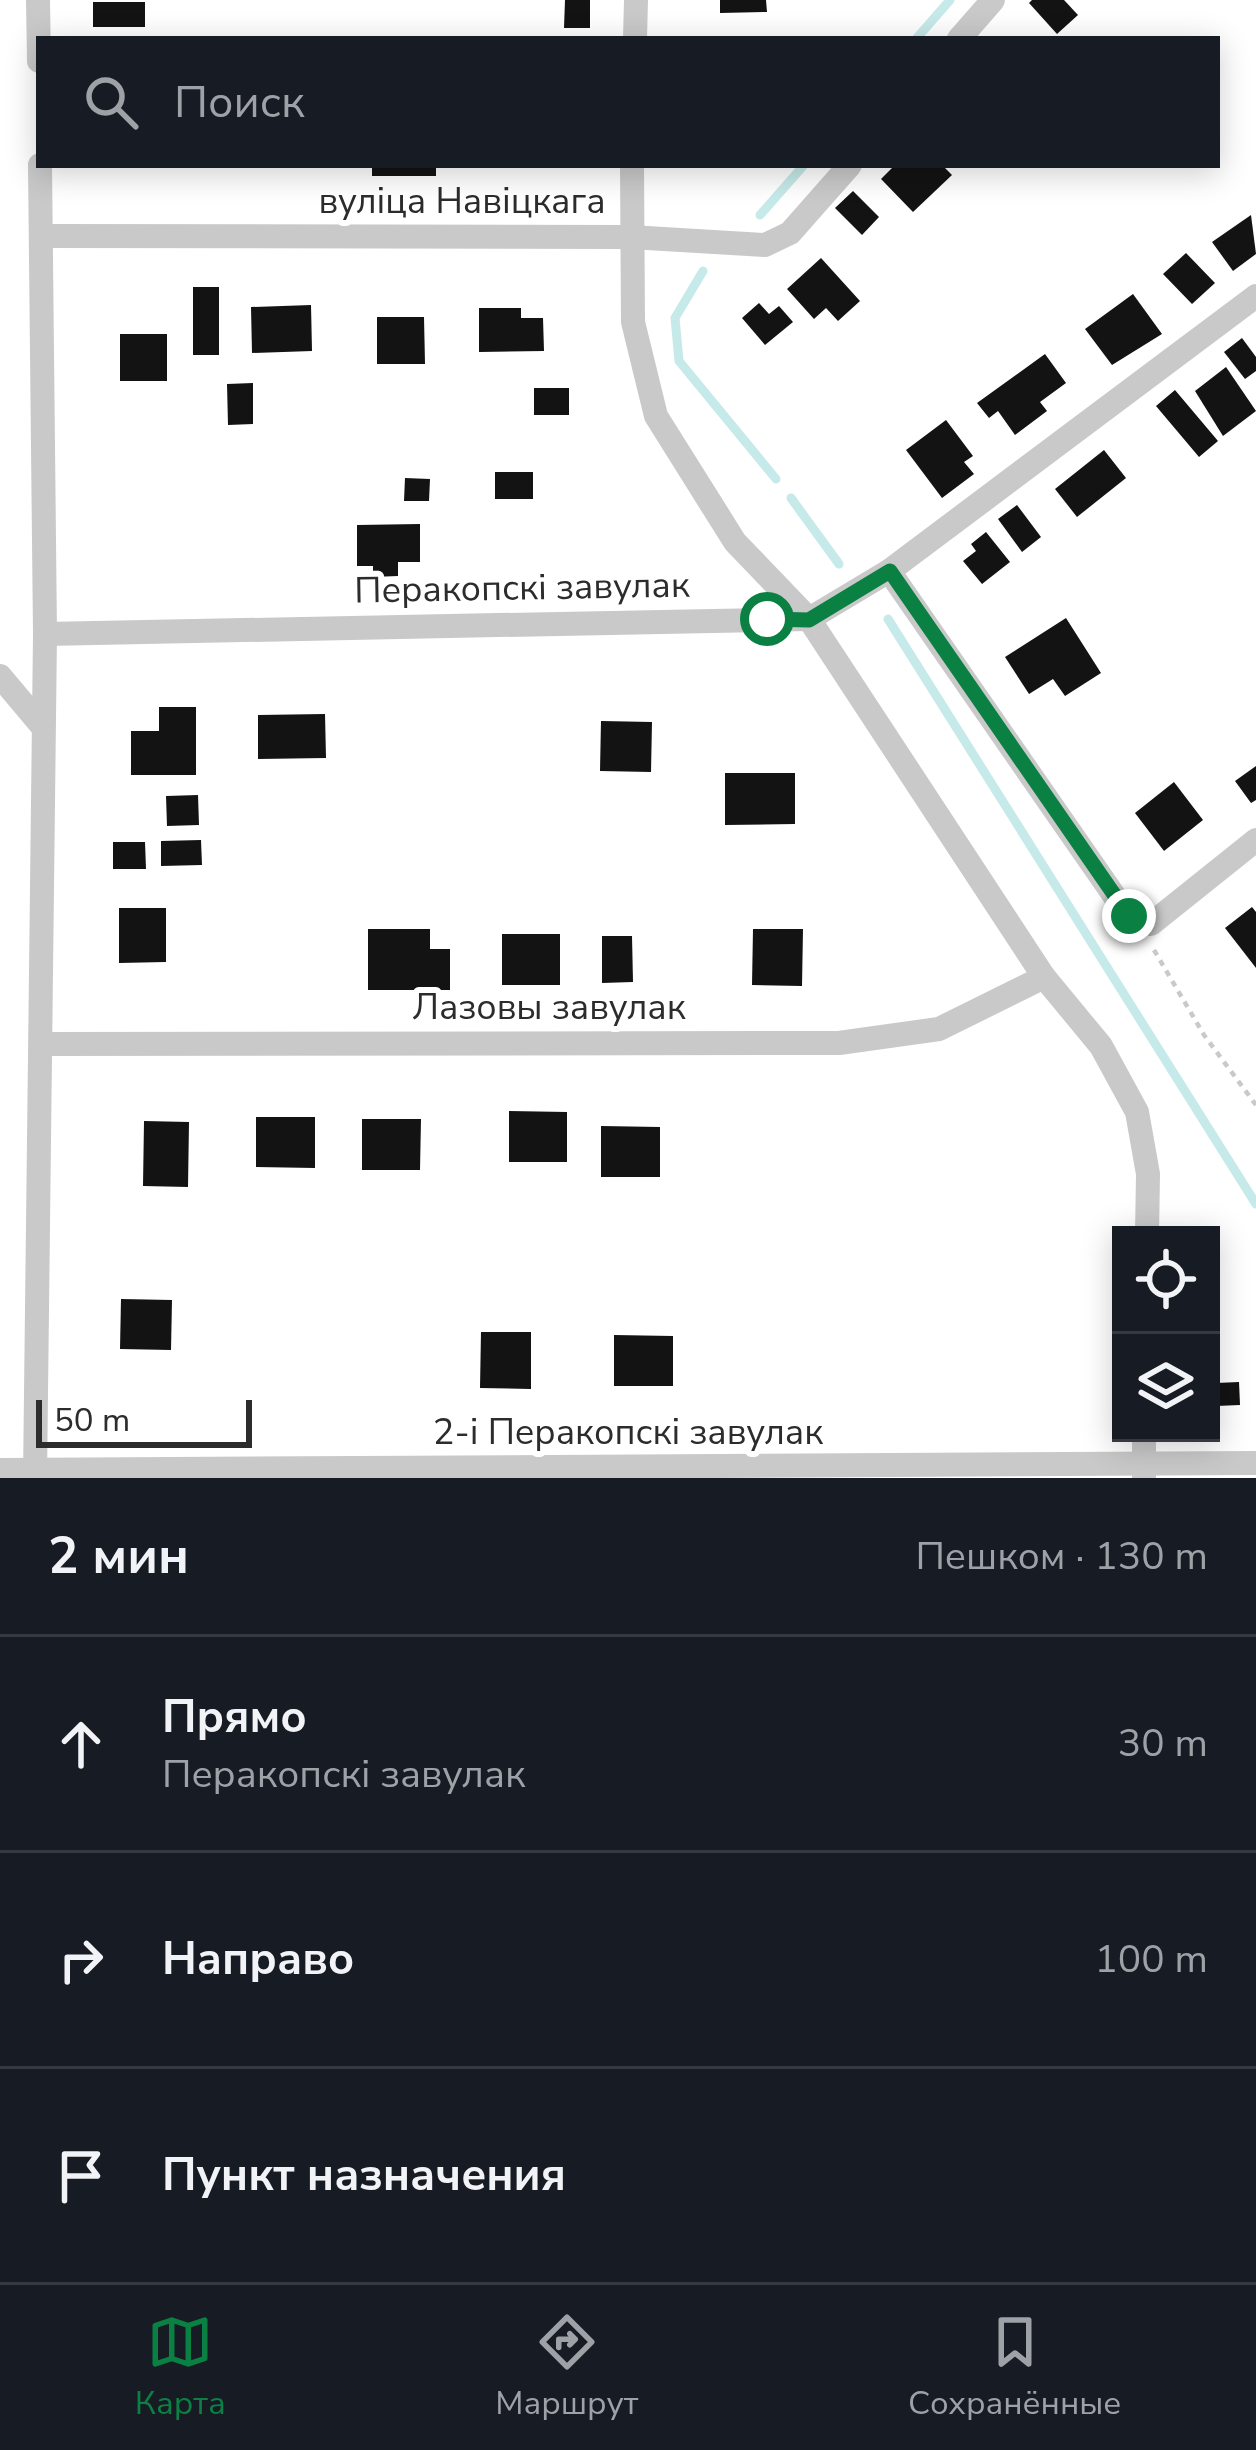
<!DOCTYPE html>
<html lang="ru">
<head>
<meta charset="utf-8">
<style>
	:root { --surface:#171b24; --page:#20242c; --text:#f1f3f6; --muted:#9ea1a6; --line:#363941; --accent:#0b8043 }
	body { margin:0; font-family:"Nunito Sans",sans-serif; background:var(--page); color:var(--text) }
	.controls { position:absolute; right:36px; bottom:36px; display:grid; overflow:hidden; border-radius:0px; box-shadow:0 6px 30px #0003 }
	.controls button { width:108px; height:108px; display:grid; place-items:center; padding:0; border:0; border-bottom:3px solid var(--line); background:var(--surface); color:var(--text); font:60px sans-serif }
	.scale { position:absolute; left:36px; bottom:30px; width:216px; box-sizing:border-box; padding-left:12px; border:6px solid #2c2c2c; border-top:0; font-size:33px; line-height:42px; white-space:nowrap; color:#2c2c2c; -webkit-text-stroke:9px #fff; paint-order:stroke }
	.stop { position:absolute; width:36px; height:36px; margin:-27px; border:9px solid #0b8043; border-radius:50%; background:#fff }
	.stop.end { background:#0b8043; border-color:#fff; box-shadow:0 3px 12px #0008 }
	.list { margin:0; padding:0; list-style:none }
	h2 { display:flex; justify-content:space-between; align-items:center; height:156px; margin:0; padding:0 48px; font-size:51px }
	h2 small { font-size:39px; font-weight:400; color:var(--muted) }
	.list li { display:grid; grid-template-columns:78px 1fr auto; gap:36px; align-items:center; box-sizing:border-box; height:216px; padding:0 48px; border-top:3px solid var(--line) }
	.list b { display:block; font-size:45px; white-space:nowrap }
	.list p { margin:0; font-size:39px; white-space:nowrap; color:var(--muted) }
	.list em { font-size:39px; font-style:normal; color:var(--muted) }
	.icon { flex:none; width:66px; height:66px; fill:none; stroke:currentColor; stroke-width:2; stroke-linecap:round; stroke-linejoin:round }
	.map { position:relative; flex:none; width:1256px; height:1478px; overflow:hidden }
	.search { position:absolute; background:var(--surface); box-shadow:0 6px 30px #0003; left:36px; right:36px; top:36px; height:132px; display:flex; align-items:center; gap:30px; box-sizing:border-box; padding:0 42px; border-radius:0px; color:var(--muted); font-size:45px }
	.sheet { height:804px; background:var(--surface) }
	nav { display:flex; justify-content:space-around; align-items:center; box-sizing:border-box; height:168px; border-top:3px solid var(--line); background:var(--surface); font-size:33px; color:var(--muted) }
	nav a { display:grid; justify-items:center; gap:6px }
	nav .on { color:var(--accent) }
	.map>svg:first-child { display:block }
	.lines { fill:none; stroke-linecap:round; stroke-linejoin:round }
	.stream { stroke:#c6e9e9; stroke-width:9 }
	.building { fill:#131313 }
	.path { stroke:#c9c9c9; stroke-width:4.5; stroke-dasharray:6 6; stroke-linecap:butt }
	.minor { stroke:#c9c9c9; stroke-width:24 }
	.route { stroke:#0b8043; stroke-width:15 }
	.labels { text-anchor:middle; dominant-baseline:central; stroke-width:12; stroke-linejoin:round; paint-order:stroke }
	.street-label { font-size:36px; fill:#2c2c2c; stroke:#fff }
</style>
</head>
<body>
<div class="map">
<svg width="1256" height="1478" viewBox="0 0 1256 1478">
	<rect width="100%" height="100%" fill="#fff"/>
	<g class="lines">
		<g class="stream">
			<path d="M916,39L950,0"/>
			<path d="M760,215L804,165"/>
			<path d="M703,271L675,318L679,361L776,479"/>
			<path d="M791,498L839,564"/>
			<path d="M888,619L1256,1204"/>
		</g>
	</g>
	<g class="building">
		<path d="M565,0H590V28H564Z"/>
		<path d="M720,0H766L767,12L720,13Z"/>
		<path d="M1032,0H1064L1078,15L1057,34L1029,3Z"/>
		<rect x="93" y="2" width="52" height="25"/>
		<rect x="372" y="165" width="64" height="11"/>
		<path d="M895,165H942L952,175L913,212L881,179Z"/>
		<path d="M853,191L879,217L862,235L835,208Z"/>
		<path d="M1251,215L1256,254L1233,271L1212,242Z"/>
		<path d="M1186,253L1215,283L1192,304L1163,274Z"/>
		<path d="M821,258L860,301L838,321L826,308L814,319L787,289Z"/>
		<rect x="193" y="287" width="26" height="68"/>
		<path d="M1133,294L1162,334L1112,365L1085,329Z"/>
		<path d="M759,303L769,314L779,306L793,322L765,345L742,318Z"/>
		<path d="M311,305L312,351L252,353L251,307Z"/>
		<path d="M479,308H521V318H543L544,351L479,352Z"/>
		<path d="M377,317H424L425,364H377Z"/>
		<rect x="120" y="334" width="47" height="47"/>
		<path d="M1242,338L1256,357V371L1245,379L1224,352Z"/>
		<path d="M1045,354L1066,383L1040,402L1047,411L1015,435L998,411L989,418L977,403Z"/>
		<path d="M1226,367L1256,411L1223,436L1195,391Z"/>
		<path d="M253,383V424L228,425L227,384Z"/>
		<rect x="534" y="388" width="35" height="27"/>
		<path d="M1175,390L1218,441L1199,457L1156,406Z"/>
		<path d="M946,420L973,456L964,462L974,474L942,498L906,450Z"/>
		<path d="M1104,450L1126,478L1077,517L1055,489Z"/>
		<rect x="495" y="472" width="38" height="27"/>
		<path d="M405,478L430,479L429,501H404Z"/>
		<path d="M1017,505L1041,537L1022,552L998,519Z"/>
		<path d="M420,524V562H398V576L373,577V566H357V525Z"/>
		<path d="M986,532L1010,562L982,584L963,561L976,551L971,544Z"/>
		<path d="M1066,618L1101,673L1065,696L1053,679L1029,694L1005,657Z"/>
		<path d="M159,707H196V775H131V731H159Z"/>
		<path d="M325,714L326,758L258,759V715Z"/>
		<path d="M601,721L652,722L651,772L600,771Z"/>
		<path d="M1256,766V800L1251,803L1235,781Z"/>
		<path d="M725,773H795V824L725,825Z"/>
		<path d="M1174,782L1203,820L1164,851L1135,813Z"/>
		<path d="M198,795L199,825L167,826L166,796Z"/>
		<path d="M201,840L202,865L161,866V841Z"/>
		<path d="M113,842H145L146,869H113Z"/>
		<path d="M1252,907L1256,912V968L1225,928Z"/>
		<path d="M119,908H166V962L119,963Z"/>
		<path d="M368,929H430V949H450V990H368Z"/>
		<path d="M753,929H803L802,986L752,985Z"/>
		<rect x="502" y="934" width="58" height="51"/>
		<path d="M602,936H632L633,982L602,983Z"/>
		<path d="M509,1111L567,1112V1162H509Z"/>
		<path d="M256,1117H315V1168L256,1167Z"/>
		<path d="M362,1119H421L420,1170H362Z"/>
		<path d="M144,1121L189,1122L188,1187L143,1186Z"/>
		<path d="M601,1126L660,1127V1177H601Z"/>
		<path d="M121,1299L172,1300L171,1350L120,1349Z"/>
		<path d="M481,1332H531V1389L480,1388Z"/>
		<path d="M614,1335L673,1336V1386H614Z"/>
		<path d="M1239,1382L1240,1405L1216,1406V1383Z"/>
	</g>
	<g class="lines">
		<path class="path" d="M1154,950L1204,1035L1256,1105"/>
		<g class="minor">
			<path d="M38,0L39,61"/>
			<path d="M635,39L636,0"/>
			<path d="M959,39L993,0"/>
			<path d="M632,165L633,322L656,416L735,542L809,619L1044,977L1101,1046L1137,1112L1148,1174L1147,1235"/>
			<path d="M41,236L630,237L765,245L790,233L850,165"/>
			<path d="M889,571L1129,917L1151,924L1256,840"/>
			<path d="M45,634L809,619L889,571L1256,296"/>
			<path d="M0,676L42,726"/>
			<path d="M41,1044L839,1043L939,1029L1044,977"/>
			<path d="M0,1470L1256,1463"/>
			<path d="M35,1478L45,634L40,165"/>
			<path d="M1144,1478V1433"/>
		</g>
	</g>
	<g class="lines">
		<path class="route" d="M767,619L809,620L890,571L1129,916"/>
	</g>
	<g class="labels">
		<g class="street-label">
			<text x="462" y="201">вуліца Навіцкага</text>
			<text transform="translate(522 588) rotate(-1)">Перакопскі завулак</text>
			<text x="549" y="1007">Лазовы завулак</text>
			<text x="628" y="1432">2-і Перакопскі завулак</text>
		</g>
	</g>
</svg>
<div class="controls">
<button><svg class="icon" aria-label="locate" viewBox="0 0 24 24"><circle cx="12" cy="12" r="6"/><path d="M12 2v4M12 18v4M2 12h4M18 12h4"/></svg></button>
<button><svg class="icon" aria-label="layers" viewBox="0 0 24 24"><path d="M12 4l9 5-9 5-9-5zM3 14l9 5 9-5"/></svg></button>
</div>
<div class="scale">50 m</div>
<div class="stop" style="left:767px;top:619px"></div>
<div class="stop end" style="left:1129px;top:916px"></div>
<div class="search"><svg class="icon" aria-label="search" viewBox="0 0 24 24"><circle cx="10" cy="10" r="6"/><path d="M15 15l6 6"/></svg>Поиск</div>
</div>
<section class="sheet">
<h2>2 мин<small>Пешком · 130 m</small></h2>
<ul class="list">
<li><svg class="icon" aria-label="ahead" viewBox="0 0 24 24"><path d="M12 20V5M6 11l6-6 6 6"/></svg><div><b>Прямо</b><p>Перакопскі завулак</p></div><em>30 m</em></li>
<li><svg class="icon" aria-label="right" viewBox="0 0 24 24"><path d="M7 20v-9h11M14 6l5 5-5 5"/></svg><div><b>Направо</b></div><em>100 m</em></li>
<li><svg class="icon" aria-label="arrive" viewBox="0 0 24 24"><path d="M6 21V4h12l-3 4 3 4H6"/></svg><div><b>Пункт назначения</b></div></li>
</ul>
</section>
<nav>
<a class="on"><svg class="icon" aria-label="map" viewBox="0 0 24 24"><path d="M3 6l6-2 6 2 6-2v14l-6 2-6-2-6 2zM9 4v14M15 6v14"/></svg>Карта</a>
<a><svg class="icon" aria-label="directions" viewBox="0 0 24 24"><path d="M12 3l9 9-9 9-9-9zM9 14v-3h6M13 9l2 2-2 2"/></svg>Маршрут</a>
<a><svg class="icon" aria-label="saved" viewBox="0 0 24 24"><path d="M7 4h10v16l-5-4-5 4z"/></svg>Сохранённые</a>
</nav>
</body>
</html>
